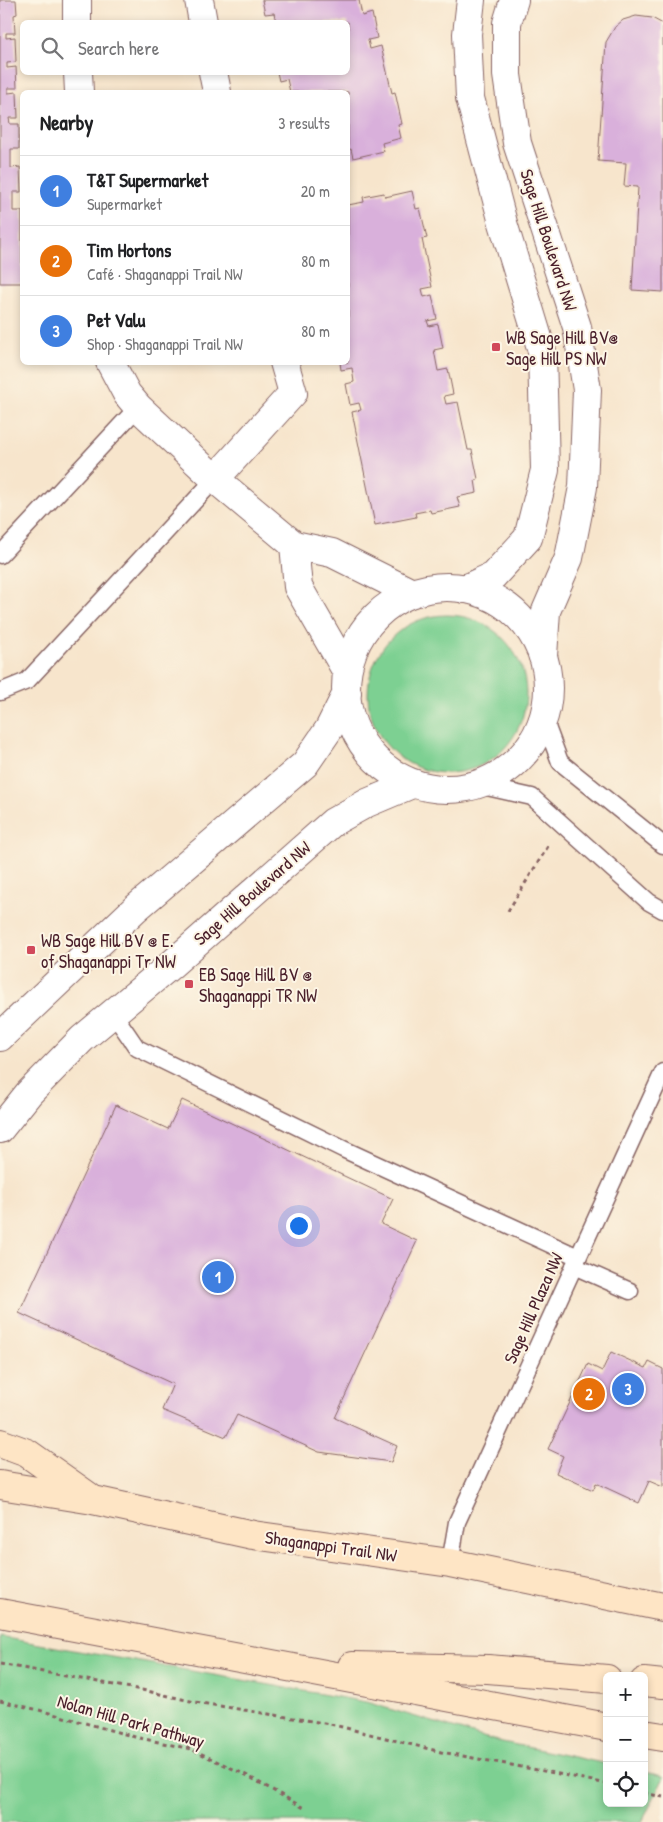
<!DOCTYPE html>
<html lang="en">
<head>
<meta charset="utf-8">
<style>
	:root { --surface:#fff; --page:#f2f2f2; --text:#202124; --muted:#757577; --line:#e0e0e0; --accent:#d1495b }
	body { margin:0; font-family:"Patrick Hand",sans-serif; background:var(--page); color:var(--text) }
	.controls { position:absolute; right:15px; bottom:15px; display:grid; overflow:hidden; border-radius:8px; box-shadow:0 2px 8px #0003 }
	.controls button { width:45px; height:45px; display:grid; place-items:center; padding:0; border:0; border-bottom:1px solid var(--line); background:var(--surface); color:var(--text); font:25px sans-serif }
	.you { position:absolute; left:298px; top:1225px; width:18px; height:18px; margin:-12px; border:4px solid #fff; border-radius:50%; background:#1a73e8; box-shadow:0 0 0 8px #1a73e833 }
	.badge { display:grid; place-items:center; width:32px; height:32px; border-radius:50%; background:var(--accent); color:#fff; font-size:16px; font-weight:700 }
	.pin { position:absolute; translate:-50% -50%; border:2px solid #fff; box-shadow:0 1px 5px #0006 }
	.list { margin:0; padding:0; list-style:none }
	h2 { display:flex; justify-content:space-between; align-items:center; height:65px; margin:0; padding:0 20px; font-size:21px }
	h2 small { font-size:16px; font-weight:400; color:var(--muted) }
	.list li { display:grid; grid-template-columns:32px 1fr auto; gap:15px; align-items:center; box-sizing:border-box; height:70px; padding:0 20px; border-top:1px solid var(--line) }
	.list b { display:block; font-size:19px; white-space:nowrap }
	.list p { margin:0; font-size:16px; white-space:nowrap; color:var(--muted) }
	.list em { font-size:16px; font-style:normal; color:var(--muted) }
	.icon { flex:none; width:28px; height:28px; fill:none; stroke:currentColor; stroke-width:2; stroke-linecap:round; stroke-linejoin:round }
	.map { position:relative; flex:none; width:663px; height:1822px; overflow:hidden }
	.search { position:absolute; background:var(--surface); box-shadow:0 2px 8px #0003; left:20px; top:20px; width:330px; height:55px; display:flex; align-items:center; gap:12px; box-sizing:border-box; padding:0 18px; border-radius:8px; color:var(--muted); font-size:19px }
	.panel { position:absolute; background:var(--surface); box-shadow:0 2px 8px #0003; left:20px; top:90px; width:330px; height:275px; border-radius:8px }
	.map>svg:first-child { display:block }
	.green { fill:#7dd092; stroke:#64785e }
	.building { fill:#d9b0db }
	.lines { fill:none; stroke-linecap:round; stroke-linejoin:round }
	.lane-casing { stroke:#876463; stroke-width:19 }
	.street-casing { stroke:#876463; stroke-width:30 }
	.secondary-casing { stroke:#876463; stroke-width:30 }
	.path { stroke:#876463; stroke-width:3; stroke-dasharray:4 4; stroke-linecap:butt }
	.lane { stroke:#fff; stroke-width:16 }
	.street { stroke:#fff; stroke-width:28 }
	.secondary { stroke:#fee5c5; stroke-width:28 }
	.poi-dot { fill:#d1495b; stroke:#fcf5e5; stroke-width:2 }
	.labels { text-anchor:middle; dominant-baseline:central; stroke-width:4; stroke-linejoin:round; paint-order:stroke }
	.street-label { font-size:18px; fill:#4a1f2b; stroke:#fcf5e5 }
	.poi-label { font-size:18px; fill:#4a1f2b; stroke:#fcf5e5; text-anchor:start }
</style>
</head>
<body>
<div class="map">
<svg width="663" height="1822" viewBox="0 0 663 1822">
	<rect width="100%" height="100%" fill="#fcf5e5"/>
	<filter id="ink" filterUnits="userSpaceOnUse"><feTurbulence type="fractalNoise" baseFrequency=".02" numOctaves="2"/><feDisplacementMap in="SourceGraphic" scale="10" xChannelSelector="R" yChannelSelector="G"/><feConvolveMatrix kernelMatrix="1 2 1 2 8 2 1 2 1" color-interpolation-filters="sRGB"/></filter>
	<filter id="wash" filterUnits="userSpaceOnUse"><feTurbulence type="fractalNoise" baseFrequency=".0096" numOctaves="4" result="noise"/><feDisplacementMap in="SourceGraphic" scale="20" xChannelSelector="R" yChannelSelector="G"/><feGaussianBlur stdDeviation="1.12" result="paint"/><feColorMatrix in="noise" values="0 0 0 0 0 0 0 0 0 0 0 0 0 0 0 0 0 1.4 0 .05"/><feComposite in="paint" operator="in"/></filter>
	<g filter="url(#wash)">
		<rect width="100%" height="100%" fill="#f7e5cc"/>
		<g class="green">
			<circle cx="447" cy="694" r="79"/>
			<path d="M0,1637L366,1702L493,1740L607,1764V1803H644V1772L663,1776V1779L642,1822H0Z"/>
		</g>
		<g id="blocks">
			<g class="building">
				<path d="M0,0H16L17,14L14,15L15,33H6V38L15,37L16,62L7,63V68L16,67L17,88H8V93L17,92L18,118H9L10,124H19V149H11V168L20,167L21,192H13V211H22V283H0Z"/>
				<path d="M262,0H359L362,16L372,13L377,38L368,40L370,49L381,46L392,93L395,92L402,124L398,125L401,138L382,143L384,151L353,158L351,149L348,150V92H290L287,79L279,81L277,72H348V22H276L274,13L265,14Z"/>
				<path d="M636,16L652,18L663,24V292L632,290L638,187L624,186L626,163L598,161L606,42L615,27L623,20Z"/>
				<path d="M412,191L416,209L420,208L427,238L422,239L432,287L422,289L424,297L432,295L437,319L427,321L429,326L438,324L443,348L434,350L438,371L448,369L453,394L444,396L446,404L458,402L468,450H472L478,479L475,480L477,493L457,497L460,507L431,513L430,510L415,513L416,517L375,525L352,412L361,410L359,403L350,405L346,384L354,382L352,368L341,370L340,362H348V205L364,202L363,197L384,193L385,197Z"/>
				<path d="M182,1100L393,1199L381,1224L417,1241L335,1418L397,1446L391,1462L319,1452L237,1415L226,1437L162,1410L173,1384L19,1313L116,1105L168,1129Z"/>
				<path d="M611,1352L646,1368L649,1362L663,1369V1487L649,1481L639,1503L596,1483L593,1490L556,1473L563,1456L548,1449L588,1364L602,1371Z"/>
			</g>
		</g>
	</g>
	<g filter="url(#ink)">
		<use href="#blocks" fill-opacity="0" stroke="#876463" stroke-width="1"/>
		<g class="lines">
			<g class="lane-casing">
				<g id="lane">
					<path d="M0,555L138,407"/>
					<path d="M0,692L27,681L215,479"/>
					<path d="M544,719L560,762L663,845"/>
					<path d="M478,785L532,797L649,902L663,910"/>
					<path d="M113,1013L137,1048L343,1149L578,1257"/>
					<path d="M574,1266L630,1291"/>
					<path d="M450,1563L457,1522L663,1072"/>
				</g>
			</g>
			<g class="street-casing">
				<g id="street">
					<path d="M77,0V22"/>
					<path d="M199,0L203,22"/>
					<path d="M514,0L507,23V75L517,143L577,327L587,390L583,487L569,558L546,611L543,656"/>
					<path d="M78,72L79,92"/>
					<path d="M213,72L217,92"/>
					<path d="M110,362L127,394L138,407L215,479L294,545L332,553L412,593"/>
					<path d="M215,479L293,393L284,362"/>
					<path d="M294,545L298,587L347,672"/>
					<circle cx="447" cy="688" r="101"/>
					<path d="M465,589L493,576L528,538L545,470L542,351L503,223L470,98L467,34L471,0"/>
					<path d="M0,1037L135,909L305,764L329,729L347,693"/>
					<path d="M0,1129L29,1093L82,1039L172,964L333,822L367,803L412,784"/>
				</g>
			</g>
			<g class="secondary-casing">
				<g id="secondary">
					<path d="M0,1443L27,1453L88,1496"/>
					<path d="M0,1485L93,1500L253,1535L450,1563L663,1607"/>
					<path d="M0,1613L607,1727"/>
					<path d="M352,1666L488,1669L607,1679"/>
					<path d="M644,1682L663,1684"/>
					<path d="M644,1734L663,1737"/>
				</g>
			</g>
			<g class="path">
				<path d="M508,911L550,843"/>
				<path d="M0,1664L147,1691L195,1702L330,1724L441,1752L554,1773L607,1784"/>
				<path d="M0,1701L39,1710L135,1737L191,1749L246,1775L304,1808"/>
				<path d="M644,1793L663,1797"/>
			</g>
			<use href="#lane" class="lane"/>
			<use href="#street" class="street"/>
			<use href="#secondary" class="secondary"/>
		</g>
	</g>
	<g class="poi-dot">
		<rect x="491" y="342" width="10" height="10" rx="2.5"/>
		<rect x="26" y="945" width="10" height="10" rx="2.5"/>
		<rect x="184" y="979" width="10" height="10" rx="2.5"/>
	</g>
	<g class="labels">
		<g class="street-label">
			<text transform="translate(549 240) rotate(72)">Sage Hill Boulevard NW</text>
			<text transform="translate(252 893) rotate(-41)">Sage Hill Boulevard NW</text>
			<text transform="translate(533 1308) rotate(-66)">Sage Hill Plaza NW</text>
			<text transform="translate(331 1546) rotate(8)">Shaganappi Trail NW</text>
			<text transform="translate(131 1721) rotate(16)">Nolan Hill Park Pathway</text>
		</g>
		<g class="poi-label">
			<text x="506" y="337">WB Sage Hill BV@<tspan x="506" dy="21">Sage Hill PS NW</tspan></text>
			<text x="41" y="940">WB Sage Hill BV @ E.<tspan x="41" dy="21">of Shaganappi Tr NW</tspan></text>
			<text x="199" y="974">EB Sage Hill BV @<tspan x="199" dy="21">Shaganappi TR NW</tspan></text>
		</g>
	</g>
</svg>
<div class="controls">
<button>+</button>
<button>−</button>
<button><svg class="icon" aria-label="locate" viewBox="0 0 24 24"><circle cx="12" cy="12" r="6"/><path d="M12 2v4M12 18v4M2 12h4M18 12h4"/></svg></button>
</div>
<div class="you"></div>
<div class="pin badge" style="left:218px;top:1277px;background:#3f7fe0">1</div>
<div class="pin badge" style="left:589px;top:1394px;background:#e8710a">2</div>
<div class="pin badge" style="left:628px;top:1389px;background:#3f7fe0">3</div>
<div class="search"><svg class="icon" aria-label="search" viewBox="0 0 24 24"><circle cx="10" cy="10" r="6"/><path d="M15 15l6 6"/></svg>Search here</div>
<section class="panel">
<h2>Nearby<small>3 results</small></h2>
<ul class="list">
<li><span class="badge" style="background:#3f7fe0">1</span><div><b>T&amp;T Supermarket</b><p>Supermarket</p></div><em>20 m</em></li>
<li><span class="badge" style="background:#e8710a">2</span><div><b>Tim Hortons</b><p>Café · Shaganappi Trail NW</p></div><em>80 m</em></li>
<li><span class="badge" style="background:#3f7fe0">3</span><div><b>Pet Valu</b><p>Shop · Shaganappi Trail NW</p></div><em>80 m</em></li>
</ul>
</section>
</div>
</body>
</html>
